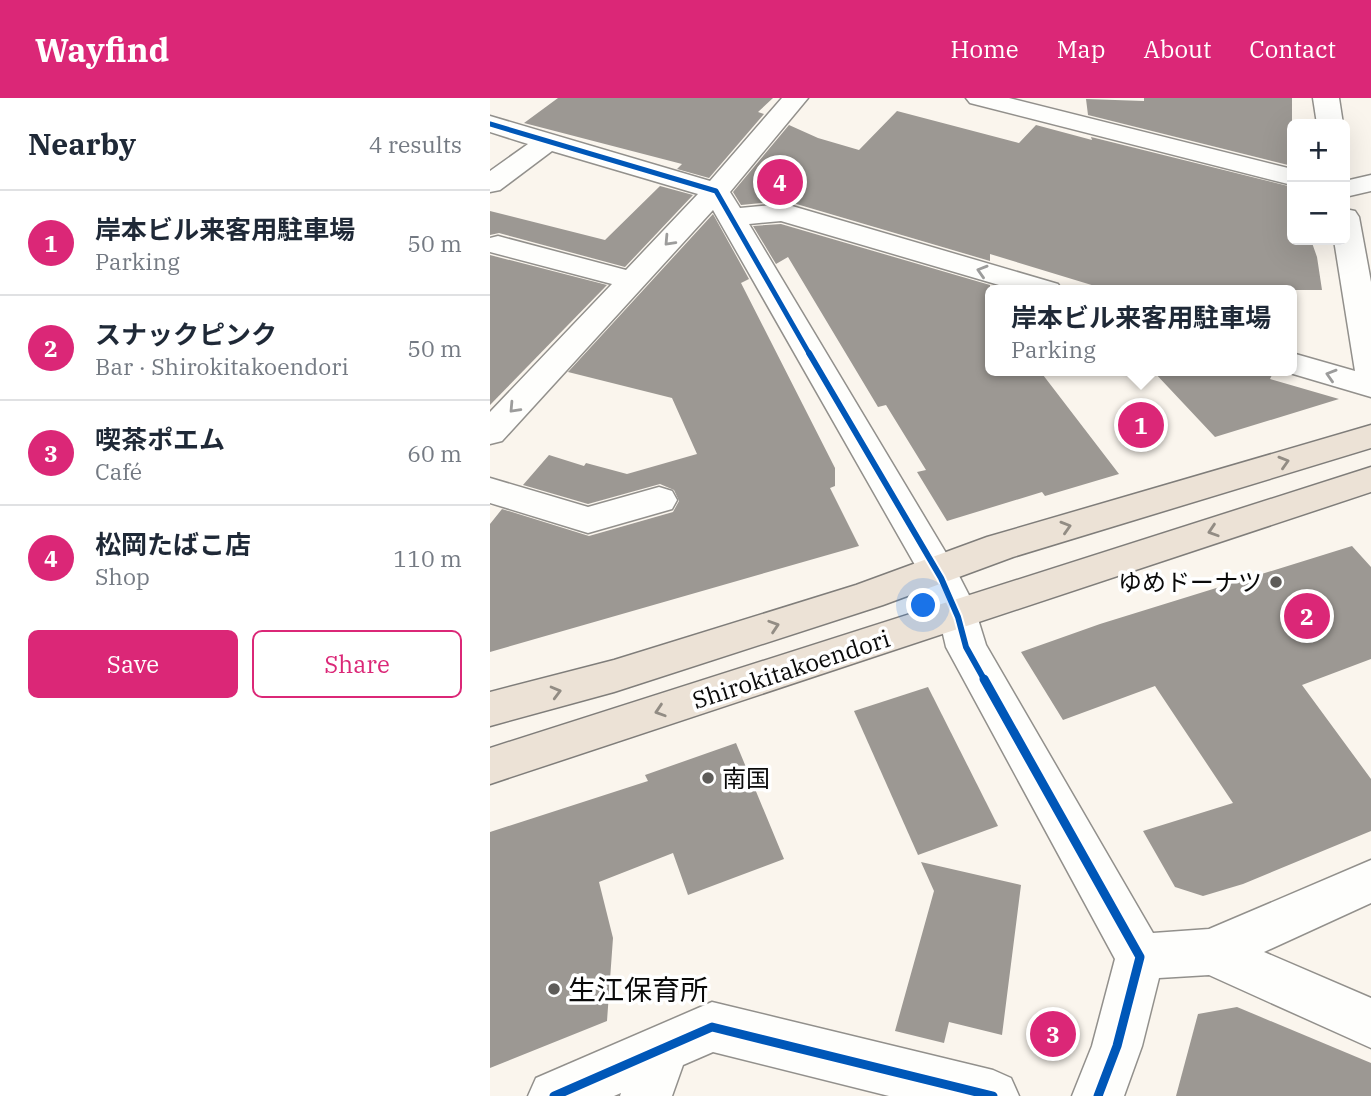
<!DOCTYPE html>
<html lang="en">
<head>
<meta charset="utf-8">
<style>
	:root { --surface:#fff; --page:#f6f6f7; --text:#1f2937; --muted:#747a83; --line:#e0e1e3; --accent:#db2777 }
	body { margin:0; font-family:"IBM Plex Serif","Noto Sans JP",serif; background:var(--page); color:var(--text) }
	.controls { position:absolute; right:21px; top:21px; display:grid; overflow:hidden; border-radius:10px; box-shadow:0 7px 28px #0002 }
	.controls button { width:63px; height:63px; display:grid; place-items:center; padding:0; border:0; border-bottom:2px solid var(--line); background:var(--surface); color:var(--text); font:35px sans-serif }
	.you { position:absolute; left:434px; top:508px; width:24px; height:24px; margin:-18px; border:5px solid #fff; border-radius:50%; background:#1a73e8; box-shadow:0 0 0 10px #1a73e833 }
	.badge { display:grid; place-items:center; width:46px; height:46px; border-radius:50%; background:var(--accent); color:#fff; font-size:23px; font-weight:700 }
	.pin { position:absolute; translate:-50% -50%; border:4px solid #fff; box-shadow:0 2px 7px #0006 }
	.popup { position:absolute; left:495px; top:187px; width:312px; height:91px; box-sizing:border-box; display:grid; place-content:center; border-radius:10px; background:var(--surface); filter:drop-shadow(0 2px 5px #0005); font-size:23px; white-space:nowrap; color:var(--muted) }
	.popup b { font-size:26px; color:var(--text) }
	.popup::after { content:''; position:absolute; left:50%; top:100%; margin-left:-14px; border:14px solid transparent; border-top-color:var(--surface) }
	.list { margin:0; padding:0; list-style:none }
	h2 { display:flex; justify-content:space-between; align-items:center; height:91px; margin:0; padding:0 28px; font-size:30px }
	h2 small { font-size:23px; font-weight:400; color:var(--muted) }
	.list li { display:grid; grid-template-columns:46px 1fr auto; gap:21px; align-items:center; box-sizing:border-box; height:105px; padding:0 28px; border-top:2px solid var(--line) }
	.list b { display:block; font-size:26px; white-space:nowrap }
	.list p { margin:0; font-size:23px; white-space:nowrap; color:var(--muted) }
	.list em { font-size:23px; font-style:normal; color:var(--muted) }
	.actions { display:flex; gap:14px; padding:21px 28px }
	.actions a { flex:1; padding:16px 0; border:2px solid var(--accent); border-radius:10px; text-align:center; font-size:24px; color:var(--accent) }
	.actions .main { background:var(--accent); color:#fff }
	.map { position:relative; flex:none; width:881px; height:998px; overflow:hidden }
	header { display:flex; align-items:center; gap:42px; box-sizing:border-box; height:98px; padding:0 35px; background:var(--accent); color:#fff }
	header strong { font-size:33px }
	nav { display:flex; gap:38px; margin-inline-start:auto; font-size:24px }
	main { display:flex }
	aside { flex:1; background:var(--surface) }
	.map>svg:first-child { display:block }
	.building { fill:#9c9893 }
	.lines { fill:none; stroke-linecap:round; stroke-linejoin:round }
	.minor-casing { stroke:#92908c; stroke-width:3 }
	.major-casing { stroke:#7f7d7a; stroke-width:3 }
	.minor { fill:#fefefc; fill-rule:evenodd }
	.major { fill:#ece2d6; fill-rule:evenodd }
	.cycleway-far2-casing { stroke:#fff; stroke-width:9 }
	.cycleway-far1-casing { stroke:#fff; stroke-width:10 }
	.cycleway-casing { stroke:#fff; stroke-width:13 }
	.cycleway-far2 { stroke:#0057b8; stroke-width:5 }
	.cycleway-far1 { stroke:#0057b8; stroke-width:6 }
	.cycleway { stroke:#0057b8; stroke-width:9 }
	.oneway { stroke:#9c9c9b }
	.oneway2 { stroke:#928c84 }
	.poi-dot { fill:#5e5c59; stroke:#fff; stroke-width:2.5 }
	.labels { text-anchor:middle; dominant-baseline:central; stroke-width:7; stroke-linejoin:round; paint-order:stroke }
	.poi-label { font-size:24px; fill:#0a0a0a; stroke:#fff; text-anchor:end }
	.street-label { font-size:24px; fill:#0a0a0a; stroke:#fff }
	.near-poi-label { font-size:28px; fill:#0a0a0a; stroke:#fff; text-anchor:start }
</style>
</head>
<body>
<header>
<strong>Wayfind</strong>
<nav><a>Home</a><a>Map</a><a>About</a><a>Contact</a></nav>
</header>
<main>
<aside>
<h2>Nearby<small>4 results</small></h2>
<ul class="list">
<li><span class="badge">1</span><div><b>岸本ビル来客用駐車場</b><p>Parking</p></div><em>50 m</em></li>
<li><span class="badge">2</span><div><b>スナックピンク</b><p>Bar · Shirokitakoendori</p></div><em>50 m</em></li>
<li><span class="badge">3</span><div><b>喫茶ポエム</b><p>Café</p></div><em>60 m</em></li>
<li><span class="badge">4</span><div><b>松岡たばこ店</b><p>Shop</p></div><em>110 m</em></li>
</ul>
<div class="actions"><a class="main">Save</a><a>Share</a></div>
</aside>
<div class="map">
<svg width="881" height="998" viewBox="0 0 881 998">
	<rect width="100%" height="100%" fill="#faf5ed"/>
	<g class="building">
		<path d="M68,0H283L268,14L274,16L219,80L187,71L192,66L34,25Z"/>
		<path d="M654,0H802V68L598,17L596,1L654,3Z"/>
		<path d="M407,13L529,45L546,27L602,42L601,39L802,89V142H821L827,159L832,192H618L500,156V163L303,105L292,103L251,107L243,94L299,27L328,40L369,52Z"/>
		<path d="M170,88L203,97L135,169L9,135L0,137V113L115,142Z"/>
		<path d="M223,116L259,181L251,185L345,370V388L340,390L369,448L0,554V426L12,411L99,438L183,414L189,403L184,392L170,386L98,406L33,387L59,357L94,368L96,365L137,376L207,356L182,300L78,274Z"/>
		<path d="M291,126L500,187V273H550L629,376L555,398L552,394L457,423L427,374L436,372L396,307L388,309L298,159L286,166L263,128Z"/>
		<path d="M0,157L117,187L0,307Z"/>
		<path d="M663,273H784L780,281L849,301L725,339Z"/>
		<path d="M862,448L881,469V561L812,587L881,681V733L753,786L713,798L685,789L653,733L743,705L665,588L573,622L531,554L610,526Z"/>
		<path d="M438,589L508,728L428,757L364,613Z"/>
		<path d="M246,645L294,761L198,797L183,755L109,784L123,840L117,923L0,970V734L158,683L155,677Z"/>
		<path d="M431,764L531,787L512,937L459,924L454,945L405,933L444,793Z"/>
		<path d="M747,909L881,965V998H686L708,916Z"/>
	</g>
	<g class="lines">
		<g class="minor-casing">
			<g id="minor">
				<path d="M292,0H318L240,94L250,110L292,106L302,108L568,186L572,192H526L291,123L259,126L465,470L483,505L496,547L663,835L719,831L881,762V805L774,854L881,900V950L719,877L669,880L652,948L634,998H582L602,948L625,861L456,549L449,519L433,481L223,112L12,343L0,346V314L122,186L0,154V140L8,138L136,172L208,96L62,53L10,92L0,94V73L38,46L0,34V18L220,83Z"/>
				<path d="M476,0H519L802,71V87L480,5Z"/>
				<path d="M823,0H849L853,26H827Z"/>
				<path d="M881,77V93L855,99V83Z"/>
				<path d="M855,111L865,113L869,119L881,184V299L793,273H802V255L865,273L844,142H855Z"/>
				<path d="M0,380L98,409L169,389L182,393L187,402L182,411L98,435L0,405Z"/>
				<path d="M222,904L503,972L521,980L529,998H399L223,954L193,967L182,998H130L131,995L124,998H38L46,980Z"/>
			</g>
		</g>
		<g class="major-casing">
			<g id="major">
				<path d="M881,327V350L523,459L393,507L124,594L0,628V594L124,562L366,487L497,439Z"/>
				<path d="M881,369V394L0,686V650Z"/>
			</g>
		</g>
		<use href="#minor" class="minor"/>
		<use href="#major" class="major"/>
		<g class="cycleway-far2-casing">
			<path id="cycleway-far2" d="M0,26L226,93L320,257"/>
		</g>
		<g class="cycleway-far1-casing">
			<path id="cycleway-far1" d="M319,255L451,480L468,519L476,549L495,583"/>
		</g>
		<g class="cycleway-casing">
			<g id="cycleway">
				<path d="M494,581L650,859L627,948L608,998"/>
				<path d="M64,998L222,929L503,998"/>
			</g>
		</g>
		<use href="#cycleway-far2" class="cycleway-far2"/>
		<use href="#cycleway-far1" class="cycleway-far1"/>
		<use href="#cycleway" class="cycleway"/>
	</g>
	<defs><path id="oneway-chevron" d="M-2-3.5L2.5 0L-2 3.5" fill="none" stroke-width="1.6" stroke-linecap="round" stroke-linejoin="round" transform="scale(1.75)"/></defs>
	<g class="oneway">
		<use href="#oneway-chevron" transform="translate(179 143) rotate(133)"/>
		<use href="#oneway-chevron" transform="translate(492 173) rotate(-163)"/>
		<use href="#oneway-chevron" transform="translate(841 277) rotate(-163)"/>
		<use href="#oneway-chevron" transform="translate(24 310) rotate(133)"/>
	</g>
	<g class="oneway2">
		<use href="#oneway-chevron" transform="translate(794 364) rotate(-17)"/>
		<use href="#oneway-chevron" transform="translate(576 429) rotate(-17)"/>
		<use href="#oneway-chevron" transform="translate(723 433) rotate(162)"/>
		<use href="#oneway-chevron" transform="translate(284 528) rotate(-18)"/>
		<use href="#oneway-chevron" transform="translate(66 594) rotate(-15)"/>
		<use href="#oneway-chevron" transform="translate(170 613) rotate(162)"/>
	</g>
	<g class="poi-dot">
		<circle cx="786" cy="484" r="7"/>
		<circle cx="218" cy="680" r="7"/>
		<circle cx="64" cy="891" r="7"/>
	</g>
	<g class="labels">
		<g class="poi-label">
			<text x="772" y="484">ゆめドーナツ</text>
			<text x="232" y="680" text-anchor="start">南国</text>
		</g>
		<g class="street-label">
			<text transform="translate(301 571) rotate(-18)">Shirokitakoendori</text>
		</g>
		<g class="near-poi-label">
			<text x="78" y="891">生江保育所</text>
		</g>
	</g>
</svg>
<div class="controls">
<button>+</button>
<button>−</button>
</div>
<div class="you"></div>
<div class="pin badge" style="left:651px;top:327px">1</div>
<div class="popup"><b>岸本ビル来客用駐車場</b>Parking</div>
<div class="pin badge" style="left:817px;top:518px">2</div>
<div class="pin badge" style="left:563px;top:936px">3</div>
<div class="pin badge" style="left:290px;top:84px">4</div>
</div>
</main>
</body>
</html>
